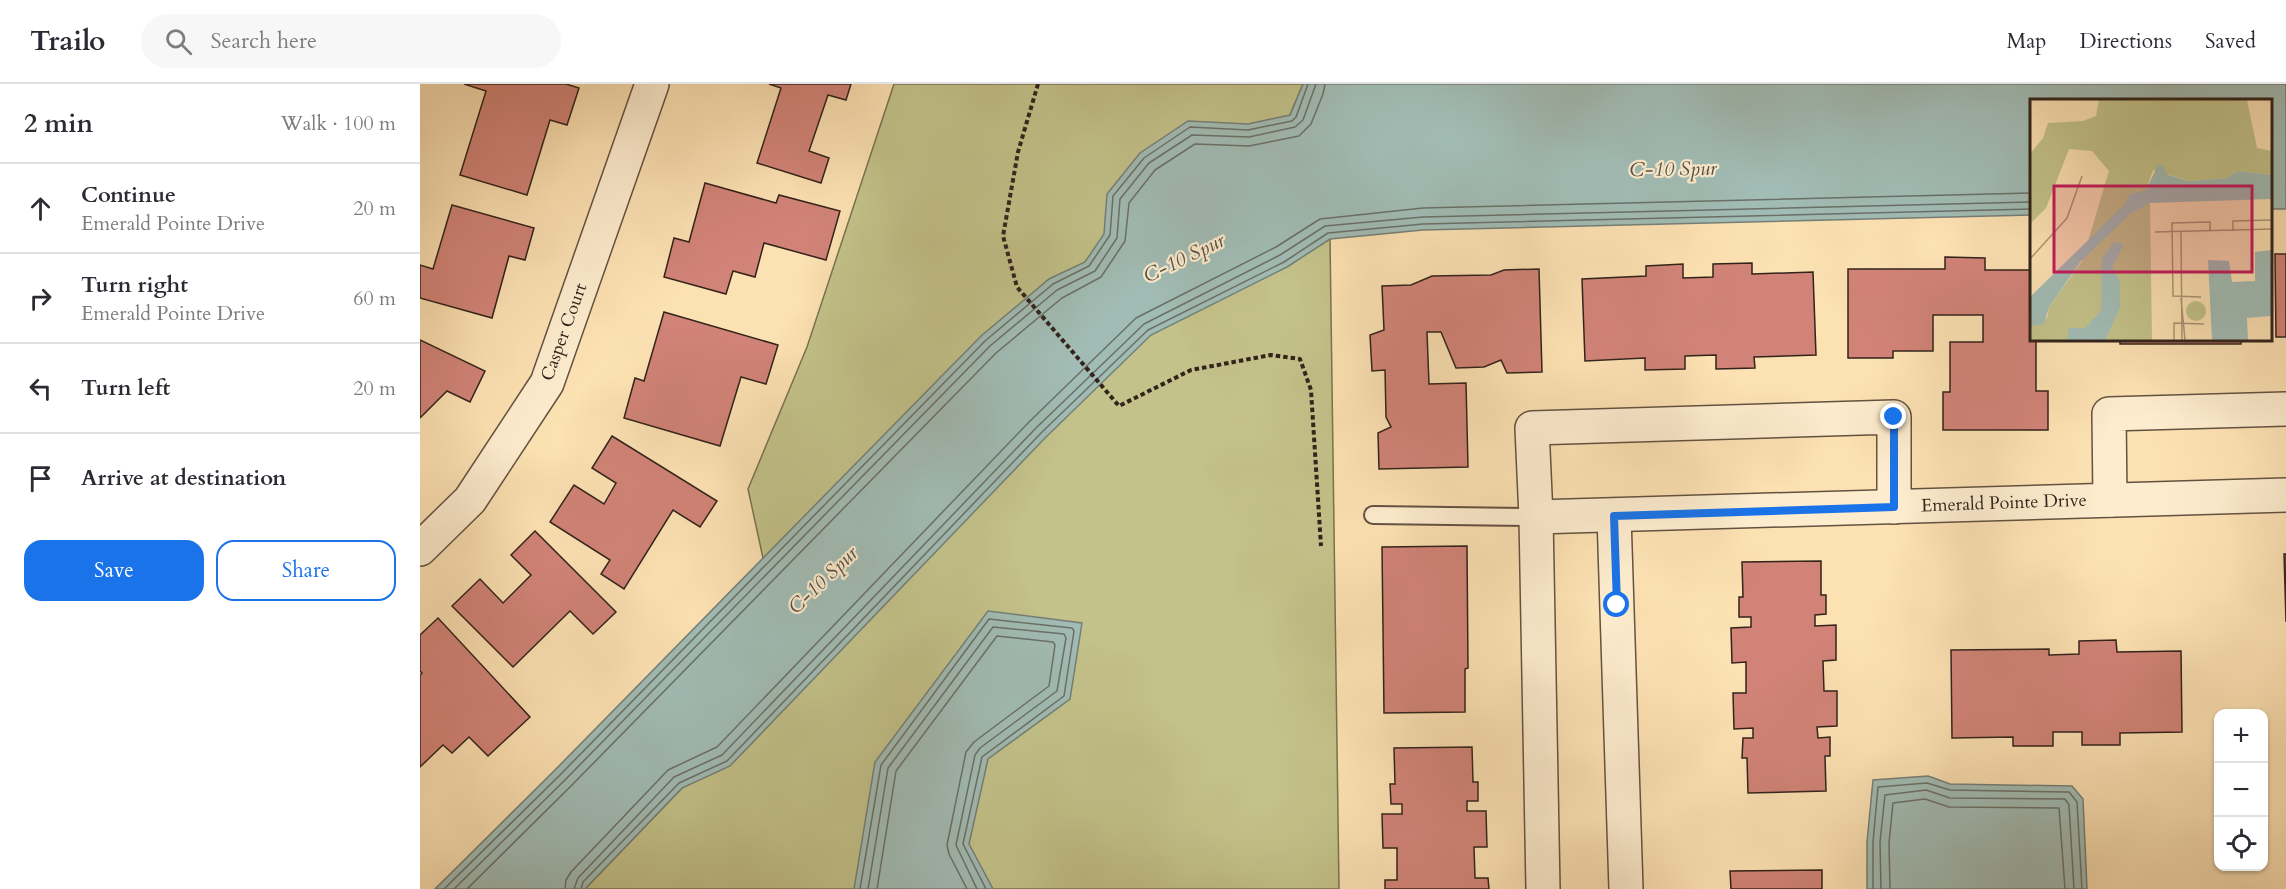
<!DOCTYPE html>
<html lang="en">
<head>
<meta charset="utf-8">
<style>
	:root { --surface:#fff; --page:#f7f7f7; --text:#2b2b33; --muted:#7c7c81; --line:#e1e1e2; --accent:#1a73e8 }
	body { margin:0; font-family:Cardo,serif; background:var(--page); color:var(--text) }
	.controls { position:absolute; right:18px; bottom:18px; display:grid; overflow:hidden; border-radius:12px; box-shadow:0 2px 4px #0004 }
	.controls button { width:54px; height:54px; display:grid; place-items:center; padding:0; border:0; border-bottom:2px solid var(--line); background:var(--surface); color:var(--text); font:30px sans-serif }
	.stop { position:absolute; width:18px; height:18px; margin:-14px; border:4px solid #1a73e8; border-radius:50%; background:#fff }
	.stop.end { background:#1a73e8; border-color:#fff; box-shadow:0 2px 6px #0008 }
	.list { margin:0; padding:0; list-style:none }
	h2 { display:flex; justify-content:space-between; align-items:center; height:78px; margin:0; padding:0 24px; font-size:26px }
	h2 small { font-size:20px; font-weight:400; color:var(--muted) }
	.list li { display:grid; grid-template-columns:39px 1fr auto; gap:18px; align-items:center; box-sizing:border-box; height:90px; padding:0 24px; border-top:2px solid var(--line) }
	.list b { display:block; font-size:22px; white-space:nowrap }
	.list p { margin:0; font-size:20px; white-space:nowrap; color:var(--muted) }
	.list em { font-size:20px; font-style:normal; color:var(--muted) }
	.actions { display:flex; gap:12px; padding:18px 24px }
	.actions a { flex:1; padding:14px 0; border:2px solid var(--accent); border-radius:18px; text-align:center; font-size:21px; color:var(--accent) }
	.actions .main { background:var(--accent); color:#fff }
	.icon { flex:none; width:33px; height:33px; fill:none; stroke:currentColor; stroke-width:2; stroke-linecap:round; stroke-linejoin:round }
	.map { position:relative; flex:none; width:1866px; height:805px; overflow:hidden }
	header { display:flex; align-items:center; gap:36px; box-sizing:border-box; height:84px; padding:0 30px; background:var(--surface); border-bottom:2px solid var(--line) }
	header strong { font-size:28px }
	nav { display:flex; gap:33px; margin-inline-start:auto; font-size:21px }
	.search { width:420px; height:54px; background:var(--page); display:flex; align-items:center; gap:15px; box-sizing:border-box; padding:0 21px; border-radius:33px; color:var(--muted); font-size:22px }
	main { display:flex }
	aside { flex:1; background:var(--surface) }
	.map>svg:first-child { display:block }
	.green { fill:#c3c28a; stroke:#7a7252; stroke-width:1.5 }
	.water { fill:#a1bcb5; stroke:#757f77; stroke-width:1.5 }
	.lines { fill:none; stroke-linecap:round; stroke-linejoin:round }
	.shore { stroke:#6a7068; stroke-width:1.5 }
	.building { fill:#d18377; stroke:#32231b; stroke-width:1.5 }
	.service-casing { stroke:#645241; stroke-width:20 }
	.minor-casing { stroke:#645241; stroke-width:36 }
	.path { stroke:#32231b; stroke-width:4; stroke-dasharray:4.5 3; stroke-linecap:butt }
	.service { stroke:#fdecce; stroke-width:16 }
	.minor { stroke:#fdecce; stroke-width:33 }
	.route { stroke:#1a73e8; stroke-width:8 }
	.labels { text-anchor:middle; dominant-baseline:central; stroke-width:4.5; stroke-linejoin:round; paint-order:stroke }
	.street-label { font-size:18px; fill:#32231b; stroke:#fdecce }
	.water-label { font-size:20px; font-style:italic; fill:#535149; stroke:#fdecce }
	.inset-road { fill:none; stroke:#ab9576; stroke-width:1.5 }
	.view { fill:#c2185b; fill-opacity:0.15; stroke:#c2185b; stroke-width:3 }
	.inset-edge { fill:none; stroke:#32231b; stroke-width:3 }
</style>
</head>
<body>
<header>
<strong>Trailo</strong>
<div class="search"><svg class="icon" aria-label="search" viewBox="0 0 24 24"><circle cx="10" cy="10" r="6"/><path d="M15 15l6 6"/></svg>Search here</div>
<nav><a>Map</a><a>Directions</a><a>Saved</a></nav>
</header>
<main>
<aside>
<h2>2 min<small>Walk · 100 m</small></h2>
<ul class="list">
<li><svg class="icon" aria-label="ahead" viewBox="0 0 24 24"><path d="M12 20V5M6 11l6-6 6 6"/></svg><div><b>Continue</b><p>Emerald Pointe Drive</p></div><em>20 m</em></li>
<li><svg class="icon" aria-label="right" viewBox="0 0 24 24"><path d="M7 20v-9h11M14 6l5 5-5 5"/></svg><div><b>Turn right</b><p>Emerald Pointe Drive</p></div><em>60 m</em></li>
<li><svg class="icon" aria-label="left" viewBox="0 0 24 24"><path d="M17 20v-9H6M10 6l-5 5 5 5"/></svg><div><b>Turn left</b></div><em>20 m</em></li>
<li><svg class="icon" aria-label="arrive" viewBox="0 0 24 24"><path d="M6 21V4h12l-3 4 3 4H6"/></svg><div><b>Arrive at destination</b></div></li>
</ul>
<div class="actions"><a class="main">Save</a><a>Share</a></div>
</aside>
<div class="map">
<svg width="1866" height="805" viewBox="0 0 1866 805">
	<rect width="100%" height="100%" fill="#fce1b3"/>
	<filter id="stains"><feTurbulence type="fractalNoise" baseFrequency=".00333" numOctaves="4"/><feColorMatrix values="0 0 0 0 .2 0 0 0 0 .09 0 0 0 0 .02 0 0 0 .5 -.17"/></filter>
	<radialGradient id="worn" r=".72"><stop offset=".6" stop-color="#630" stop-opacity="0"/><stop offset="1" stop-color="#630" stop-opacity=".3"/></radialGradient>
	<path class="green" d="M474,0H883L870,31L910,155L919,805H165L262,704L343,474L328,405L387,263Z"/>
	<g class="water">
		<path d="M883,0H1866V125H1850V16H1611V131L1003,146L910,155L867,183L731,251L625,354L310,682L262,704L165,805H15L135,686L561,252L629,195L665,178L684,150L687,110L720,69L768,37L828,40L870,31Z"/>
		<path d="M568,527L662,539L650,615L568,675L549,760L573,805H434L455,678Z"/>
		<path d="M1508,692L1530,700L1652,702L1663,715L1667,805H1447V758L1453,696Z"/>
	</g>
	<g class="lines">
		<g class="shore">
			<path d="M24,805L140,691L565,257L633,200L669,182L690,151L693,112L724,74L770,43L828,46L872,37L876,33L888,0"/>
			<path d="M34,805L145,696L570,262L637,206L675,187L697,154L700,115L729,79L772,51L829,53L875,43L883,36L896,0"/>
			<path d="M47,805L151,702L576,269L642,214L681,193L705,157L709,119L735,86L775,60L829,62L879,52L891,40L903,10L905,0"/>
			<path d="M145,805L146,796L151,788L248,686L297,663L609,338L716,234L856,163L900,135L1003,124L1611,109"/>
			<path d="M154,805L158,794L254,693L302,671L616,344L724,240L860,171L905,142L1003,133L1611,118"/>
			<path d="M161,805L163,798L259,699L307,677L621,349L728,246L864,178L908,149L1003,140L1611,125"/>
			<path d="M440,805L461,681L569,535L652,544L654,547L644,612L562,673L543,760L566,805"/>
			<path d="M448,805L468,684L573,543L644,550L646,554L637,607L560,664L555,671L536,761L557,805"/>
			<path d="M457,805L476,687L577,552L633,558L635,561L629,602L554,658L546,668L527,761L529,770L547,805"/>
			<path d="M1453,805V758L1458,703L1507,699L1530,706L1649,708L1657,718L1662,805"/>
			<path d="M1461,805L1460,758L1465,711L1506,706L1530,714L1645,715L1649,721L1654,805"/>
			<path d="M1470,805L1469,759L1473,719L1505,715L1529,723L1639,724L1645,805"/>
		</g>
	</g>
	<g class="building">
		<path d="M44,0H146L159,4L147,41L130,36L107,111L40,91L66,7Z"/>
		<path d="M349,0H431L426,16L408,11L389,67L409,74L401,99L337,79L361,4Z"/>
		<path d="M285,99L356,119L359,111L420,127L406,176L344,159L335,193L313,187L306,210L244,193L254,154L269,158Z"/>
		<path d="M32,121L114,144L105,176L89,172L72,234L0,214V181L13,185Z"/>
		<path d="M1855,170H1866V253H1856Z"/>
		<path d="M1525,173L1565,174V186H1611V255H1616V307H1628V346H1523V308H1530V258H1563V231H1513V267H1473V274H1428V185H1525Z"/>
		<path d="M1332,179V190L1393,188L1396,271L1334,273L1335,284L1296,285V271L1265,272V285L1225,286V274L1165,277L1162,195L1226,192V182L1263,180V194L1293,193V180Z"/>
		<path d="M1119,185L1122,288L1087,289L1081,276L1064,283L1036,284L1021,248H1007L1009,300L1046,299L1048,383L959,385L958,349L971,343L966,333L965,286L952,287L950,251L964,246L962,202L991,201L1012,192L1071,191L1084,186Z"/>
		<path d="M244,228L358,261L346,300L321,293L300,362L204,334L215,294L224,297Z"/>
		<path d="M1655,255H1821V260H1700V256Z"/>
		<path d="M0,256L65,287L50,318L27,307L0,334Z"/>
		<path d="M192,352L297,417L280,443L253,426L204,505L181,490L190,476L130,438L154,401L184,420L196,399L172,384Z"/>
		<path d="M115,447L196,528L173,550L150,527L93,583L32,522L60,495L83,519L111,491L91,471Z"/>
		<path d="M1047,462L1048,584L1045,585V628L964,629L962,463Z"/>
		<path d="M1864,470H1866V538Z"/>
		<path d="M1401,477V511H1406V530L1395,531V542L1416,541V576L1403,577L1404,607H1417V642L1397,643L1398,654L1410,653V672H1405L1406,707L1328,709L1327,674H1322L1323,654H1333V644L1314,645L1313,609H1326V578L1312,579L1311,544L1331,543V533H1319V513H1323L1322,478Z"/>
		<path d="M18,534L110,633L68,672L49,653L32,669L23,661L0,683V591L2,589L0,587V551Z"/>
		<path d="M1696,556L1697,568L1761,567L1762,648L1700,649V661H1662V648H1633V662H1593V653L1532,654L1531,566L1629,565V571L1659,570V557Z"/>
		<path d="M1052,663L1053,698H1058V717H1047V727H1066L1067,763H1054L1055,794H1068L1069,805H965V796H977V764H963L962,730H982V720H971L970,700H975L974,664Z"/>
		<path d="M1402,786V805H1311L1310,787Z"/>
	</g>
	<g class="lines">
		<g class="service-casing">
			<path id="service" d="M953,431L1116,433"/>
		</g>
		<g class="minor-casing">
			<g id="minor">
				<path d="M1690,416L1689,330L1866,325"/>
				<path d="M1194,432L1206,805"/>
				<path d="M1116,433L1866,411"/>
				<path d="M0,465L50,416L127,299L232,0"/>
				<path d="M1123,805L1116,433L1112,344L1474,333V423"/>
			</g>
		</g>
		<path class="path" d="M618,0L598,68L583,152L597,203L699,322L771,286L851,271L880,275L891,306L901,462"/>
		<use href="#service" class="service"/>
		<use href="#minor" class="minor"/>
	</g>
	<g class="lines">
		<path class="route" d="M1197,521L1194,432L1474,423V333"/>
	</g>
	<g class="labels">
		<g class="street-label">
			<text transform="translate(144 248) rotate(-70)">Casper Court</text>
			<text transform="translate(1584 419) rotate(-2)">Emerald Pointe Drive</text>
		</g>
		<g class="water-label">
			<text transform="translate(1253 85) rotate(-1)">C-10 Spur</text>
			<text transform="translate(764 174) rotate(-26)">C-10 Spur</text>
			<text transform="translate(403 496) rotate(-44)">C-10 Spur</text>
		</g>
	</g>
	<g transform="translate(1610 15)">
		<rect width="242" height="242" fill="#fce1b3"/>
		<path d="M69,1H217L227,49L241,52V76L208,72L196,79L159,82L123,71L116,91L120,104L122,241H0V227L17,219L19,208L52,162L79,72L62,52L39,50L16,109L0,125V55L13,39L18,24L53,22L66,17ZM156 212a10 10 0 1 1 20 0a10 10 0 1 1-20 0Z" fill="#c3c28a"/>
		<path d="M128,66H133L138,76L159,82L196,79L208,72L241,76V100L120,104L101,114L51,162L19,208L14,225L0,227V198L94,106L100,95L116,91ZM84,143L94,145L82,168L90,183V209L75,241H37L39,229H55L71,212L72,160ZM241,151V217L217,219L218,241H182L178,161L199,162L202,183L225,182V153Z" fill="#a1bcb5"/>
		<path class="inset-road" d="M203,132V122L242,121M125,133L242,130M151,133L152,241M0,160L37,119L52,77M171,198L143,197L142,124L180,123V132M151,199L155,241M144,241V224L174,225"/>
		<path class="view" d="M24,87H222V173H24Z"/>
		<rect width="242" height="242" class="inset-edge"/>
	</g>
	<rect width="100%" height="100%" filter="url(#stains)"/>
	<rect width="100%" height="100%" fill="url(#worn)"/>
</svg>
<div class="controls">
<button>+</button>
<button>−</button>
<button><svg class="icon" aria-label="locate" viewBox="0 0 24 24"><circle cx="12" cy="12" r="6"/><path d="M12 2v4M12 18v4M2 12h4M18 12h4"/></svg></button>
</div>
<div class="stop" style="left:1197px;top:521px"></div>
<div class="stop end" style="left:1474px;top:333px"></div>
</div>
</main>
</body>
</html>
